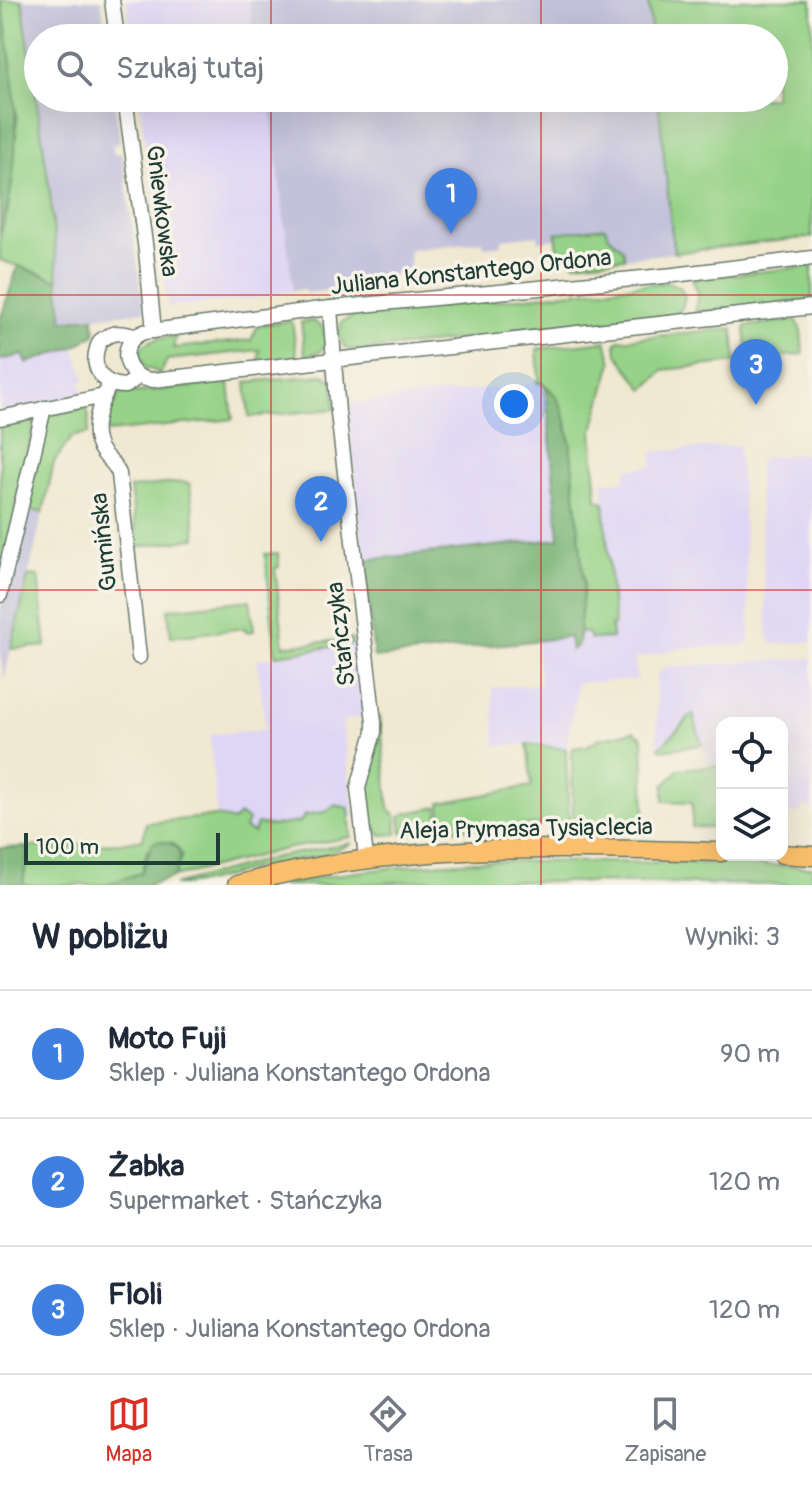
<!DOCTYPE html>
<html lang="pl">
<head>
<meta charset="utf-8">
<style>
	:root { --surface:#fff; --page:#f6f6f7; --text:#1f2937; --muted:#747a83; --line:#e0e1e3; --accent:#d93025 }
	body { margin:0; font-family:Pangolin,sans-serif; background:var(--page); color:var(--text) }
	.controls { position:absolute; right:24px; bottom:24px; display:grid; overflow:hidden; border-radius:16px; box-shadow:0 8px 32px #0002 }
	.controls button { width:72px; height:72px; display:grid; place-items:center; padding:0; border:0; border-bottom:2px solid var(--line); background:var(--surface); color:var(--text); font:40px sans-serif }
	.scale { position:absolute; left:24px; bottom:20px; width:196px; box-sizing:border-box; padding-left:8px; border:4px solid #1f3d34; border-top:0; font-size:22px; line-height:28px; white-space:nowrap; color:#1f3d34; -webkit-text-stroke:6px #f7f3e8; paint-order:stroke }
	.you { position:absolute; left:514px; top:404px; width:28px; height:28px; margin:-20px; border:6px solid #fff; border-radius:50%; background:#1a73e8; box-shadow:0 0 0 12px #1a73e833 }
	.badge { display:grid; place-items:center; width:52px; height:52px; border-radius:50%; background:var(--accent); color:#fff; font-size:26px; font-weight:700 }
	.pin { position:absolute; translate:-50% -66px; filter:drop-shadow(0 2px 4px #0008) }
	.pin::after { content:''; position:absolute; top:42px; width:28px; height:24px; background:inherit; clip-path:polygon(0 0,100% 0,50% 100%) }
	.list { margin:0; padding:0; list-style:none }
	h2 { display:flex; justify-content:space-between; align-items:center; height:104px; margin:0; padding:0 32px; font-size:34px }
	h2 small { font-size:26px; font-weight:400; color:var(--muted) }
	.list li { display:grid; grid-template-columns:52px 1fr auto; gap:24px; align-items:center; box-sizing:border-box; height:128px; padding:0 32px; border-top:2px solid var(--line) }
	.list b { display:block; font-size:30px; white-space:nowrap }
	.list p { margin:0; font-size:26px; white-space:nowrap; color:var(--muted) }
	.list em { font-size:26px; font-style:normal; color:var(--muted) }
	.icon { flex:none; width:44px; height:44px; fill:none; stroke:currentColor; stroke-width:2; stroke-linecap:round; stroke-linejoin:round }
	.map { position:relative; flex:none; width:812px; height:885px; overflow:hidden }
	.search { position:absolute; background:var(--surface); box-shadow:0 8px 32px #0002; left:24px; right:24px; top:24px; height:88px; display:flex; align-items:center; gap:20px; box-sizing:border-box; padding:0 28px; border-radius:44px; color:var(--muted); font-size:30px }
	.sheet { height:488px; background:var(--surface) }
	nav { display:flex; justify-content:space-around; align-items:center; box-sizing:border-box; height:112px; border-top:2px solid var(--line); background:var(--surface); font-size:22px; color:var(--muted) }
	nav a { display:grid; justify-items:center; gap:4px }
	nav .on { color:var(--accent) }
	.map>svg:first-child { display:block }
	.built { fill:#dfd5f5 }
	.industrial { fill:#c3c1db }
	.green { fill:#96d287; stroke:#5a885e; stroke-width:2 }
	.forest { fill:#78b474; stroke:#4c7854; stroke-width:2 }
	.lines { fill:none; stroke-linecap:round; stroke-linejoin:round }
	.minor-casing { stroke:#68796b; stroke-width:17 }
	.major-casing { stroke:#68796b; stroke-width:21 }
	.minor { stroke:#fff; stroke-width:14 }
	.major { stroke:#f9bf6c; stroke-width:18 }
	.grid { fill:none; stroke:#d62828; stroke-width:2; stroke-opacity:0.55 }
	.labels { text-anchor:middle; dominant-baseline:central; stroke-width:7; stroke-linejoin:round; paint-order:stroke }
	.street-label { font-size:24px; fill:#1f3d34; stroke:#f7f3e8 }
</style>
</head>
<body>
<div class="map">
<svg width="812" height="885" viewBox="0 0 812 885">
	<rect width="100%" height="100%" fill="#f7f3e8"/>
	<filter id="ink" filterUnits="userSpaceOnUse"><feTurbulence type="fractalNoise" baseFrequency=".0125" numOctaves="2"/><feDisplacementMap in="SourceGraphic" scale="16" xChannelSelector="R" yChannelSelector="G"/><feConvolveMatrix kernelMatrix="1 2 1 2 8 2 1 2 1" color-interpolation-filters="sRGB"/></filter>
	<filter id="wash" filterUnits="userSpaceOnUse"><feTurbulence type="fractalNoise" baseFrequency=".006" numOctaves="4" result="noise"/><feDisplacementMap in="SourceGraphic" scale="32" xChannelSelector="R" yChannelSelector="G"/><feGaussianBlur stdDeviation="1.8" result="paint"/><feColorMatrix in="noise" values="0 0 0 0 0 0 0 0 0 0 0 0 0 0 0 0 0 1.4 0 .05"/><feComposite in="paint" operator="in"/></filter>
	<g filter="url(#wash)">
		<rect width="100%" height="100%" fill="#f0e8d0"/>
		<g class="built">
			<path d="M126,0H249L254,38H131Z"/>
			<path d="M139,98H261L262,112L271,111L293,291L254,298L168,307Z"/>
			<path d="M74,347L85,380L80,383L84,395L0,412V360L23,354L28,363Z"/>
			<path d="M542,383L546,390L559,539L364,560L347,404Z"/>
			<path d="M739,445L750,633L747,645L682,648L634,659L637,680L575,683L576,696L566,749H552L535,744L496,746L492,688L540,684L536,640L569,637L571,649L578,644L579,632L589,633L614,625L603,482H621L625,478L627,469L653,466L652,452Z"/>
			<path d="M812,453V642L778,644L771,643L768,635L757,465L763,457Z"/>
			<path d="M357,644L365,717L342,721L354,817L351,818L348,807L337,805L325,812L305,815L301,822L271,826L257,824L254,833L233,821L217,816L210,735L266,729L257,659Z"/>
			<path d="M812,658V810L804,803L798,814L782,812V723H722V768L710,767L693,714L659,748L657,744L656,682L657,675L665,667Z"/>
		</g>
		<g class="industrial">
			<path d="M22,0H101L106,38H38V98H114L120,142L112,145L114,154L122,153L144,311L63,321L50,193Z"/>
			<path d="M249,0H648L652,38H254Z"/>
			<path d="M261,98H658L674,253L625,258L623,249L608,235L604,227L557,233V239L539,241L538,235L502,239V245L484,247L483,241L409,250L410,263L406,273L350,280V288L305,293L304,289L293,291L271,112H262Z"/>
			<path d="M25,508L43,513L4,679L0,655V612Z"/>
		</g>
		<g class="green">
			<path d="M1,0H22L50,193L58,280L0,260V234L8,209L17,120Z"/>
			<path d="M648,0H812V237L674,253L658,98H774V38H652Z"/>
			<path d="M605,227L608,235L623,249L625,258L575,263L558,250L556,233Z"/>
			<path d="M812,266V301L695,312L698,292L692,279Z"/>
			<path d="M667,282L680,287L685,297L681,310L673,316L358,351L345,348L338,335L342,322L353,316Z"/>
			<path d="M796,320L801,330L803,354L748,361L745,329L747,326Z"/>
			<path d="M292,321L297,357L258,362L260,350L167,360L161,373L146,368C127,342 158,337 176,337L173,348L251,340L258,325Z"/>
			<path d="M313,321L323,327L326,343L320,352L305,356L301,322Z"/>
			<path d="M733,328L736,362L664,370L644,390L617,354L616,343L619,340Z"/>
			<path d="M606,341L612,362L592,433L597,499L604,502L614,625L611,626L612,638L591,639L588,633L579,632L584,583L570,441L567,422L542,383H537L539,378L537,349Z"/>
			<path d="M324,375L328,379L333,378L335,409L249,417L246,382Z"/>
			<path d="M229,383L233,419L108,432L107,420L119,394Z"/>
			<path d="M86,407L89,417L88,434L73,436L54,462L43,513L25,508L49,415Z"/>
			<path d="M36,416L0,579V421Z"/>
			<path d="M181,482L190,484L196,538L138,547L130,488Z"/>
			<path d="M278,553L279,567L275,568L284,646L351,639L352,644L276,655L265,554Z"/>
			<path d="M38,576L46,646L11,649L28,577Z"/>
			<path d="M250,600L254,631L246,632L245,628L171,637L168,609Z"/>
			<path d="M693,714L702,745L662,750L659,748Z"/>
			<path d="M380,716L389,809L396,815L397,834L382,835L371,830L366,793Z"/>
			<path d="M634,731L643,738L645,821L625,826H573L572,748L587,746L598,739Z"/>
			<path d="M527,744L566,749L569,823L443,830L440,803L532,786Z"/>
			<path d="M716,766L722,768V828L692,827V802L664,801V786L679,769Z"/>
			<path d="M335,805L349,808L351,837L285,849L174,877L182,856L179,849L171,842L147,850L141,873L103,885H23L28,847L120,843L143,839L146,823L217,816L233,821L240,815L248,820L245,829L254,833L257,824L271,826L300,822L305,815L325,812Z"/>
			<path d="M438,807L439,831L402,833L400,817L406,813Z"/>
			<path d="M352,843C325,859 290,860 260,867C231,874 204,885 174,885L276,857Z"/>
			<path d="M476,861L697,863L812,867V885L426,880L354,885H281C345,871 410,865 476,861Z"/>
		</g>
		<g class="forest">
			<path d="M0,0C5,11 6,29 8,42C18,106 21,172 0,234Z"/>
			<path d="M18,266L58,280L63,321L94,317L95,334L74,347L27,363L23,355L0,360V320Z"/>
			<path d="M542,383C562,395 566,419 570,441L584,583L578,644L571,650L569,637L374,658L364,560L559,539L546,390Z"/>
			<path d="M159,841C184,843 183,858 174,877L148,885H103L141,873L152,843Z"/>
			<path d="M28,847L23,885H0V848Z"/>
		</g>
	</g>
	<g filter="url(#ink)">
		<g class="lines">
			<g class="minor-casing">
				<g id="minor">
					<path d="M112,0L117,38"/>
					<path d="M125,98L146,251L154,331"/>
					<path d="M812,258L674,275L321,309L144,332C116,342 123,379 153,380L812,307"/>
					<path d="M330,308L338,413L374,722V732L358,788L366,858"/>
					<path d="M135,336C120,332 113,331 100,341C89,364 99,386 126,386L138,377"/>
					<path d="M110,384C100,403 87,433 103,453C109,461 115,463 119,474L139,657"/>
					<path d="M0,418L104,396"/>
					<path d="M0,595L44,408"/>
				</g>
			</g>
			<g class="major-casing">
				<g id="major">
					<path d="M782,854L812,856"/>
					<path d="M237,885C395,841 560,848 722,852"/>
				</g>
			</g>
			<use href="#minor" class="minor"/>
			<use href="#major" class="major"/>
		</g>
	</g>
	<path class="grid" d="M271,0V38M541,0V38M271,98V885M541,98V885M0,295H812M0,590H812"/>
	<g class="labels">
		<g class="street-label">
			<text transform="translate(162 211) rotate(83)">Gniewkowska</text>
			<text transform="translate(471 272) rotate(-6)">Juliana Konstantego Ordona</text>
			<text transform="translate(104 542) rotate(-96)">Gumińska</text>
			<text transform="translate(341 634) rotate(-97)">Stańczyka</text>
			<text transform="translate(526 829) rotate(-1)">Aleja Prymasa Tysiąclecia</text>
		</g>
	</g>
</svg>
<div class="controls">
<button><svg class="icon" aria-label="locate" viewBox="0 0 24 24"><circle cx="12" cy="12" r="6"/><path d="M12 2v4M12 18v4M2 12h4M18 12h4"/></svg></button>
<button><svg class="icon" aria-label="layers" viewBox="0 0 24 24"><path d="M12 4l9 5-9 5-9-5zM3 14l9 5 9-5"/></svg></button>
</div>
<div class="scale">100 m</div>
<div class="you"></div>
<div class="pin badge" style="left:451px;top:234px;background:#3f7fe0">1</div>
<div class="pin badge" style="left:321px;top:542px;background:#3f7fe0">2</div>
<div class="pin badge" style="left:756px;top:405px;background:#3f7fe0">3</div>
<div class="search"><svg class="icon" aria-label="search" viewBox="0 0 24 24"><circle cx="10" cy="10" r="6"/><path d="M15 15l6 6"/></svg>Szukaj tutaj</div>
</div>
<section class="sheet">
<h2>W pobliżu<small>Wyniki: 3</small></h2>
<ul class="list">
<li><span class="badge" style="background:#3f7fe0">1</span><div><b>Moto Fuji</b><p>Sklep · Juliana Konstantego Ordona</p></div><em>90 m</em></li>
<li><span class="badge" style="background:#3f7fe0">2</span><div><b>Żabka</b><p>Supermarket · Stańczyka</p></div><em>120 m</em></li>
<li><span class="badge" style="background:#3f7fe0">3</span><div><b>Floli</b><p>Sklep · Juliana Konstantego Ordona</p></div><em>120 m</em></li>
</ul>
</section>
<nav>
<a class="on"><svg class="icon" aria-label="map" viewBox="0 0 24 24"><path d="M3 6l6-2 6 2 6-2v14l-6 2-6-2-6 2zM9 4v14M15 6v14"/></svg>Mapa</a>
<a><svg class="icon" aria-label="directions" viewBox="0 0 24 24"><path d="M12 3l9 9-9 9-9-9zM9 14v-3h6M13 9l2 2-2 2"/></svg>Trasa</a>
<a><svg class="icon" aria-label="saved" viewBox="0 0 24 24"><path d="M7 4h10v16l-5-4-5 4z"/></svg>Zapisane</a>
</nav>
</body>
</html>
